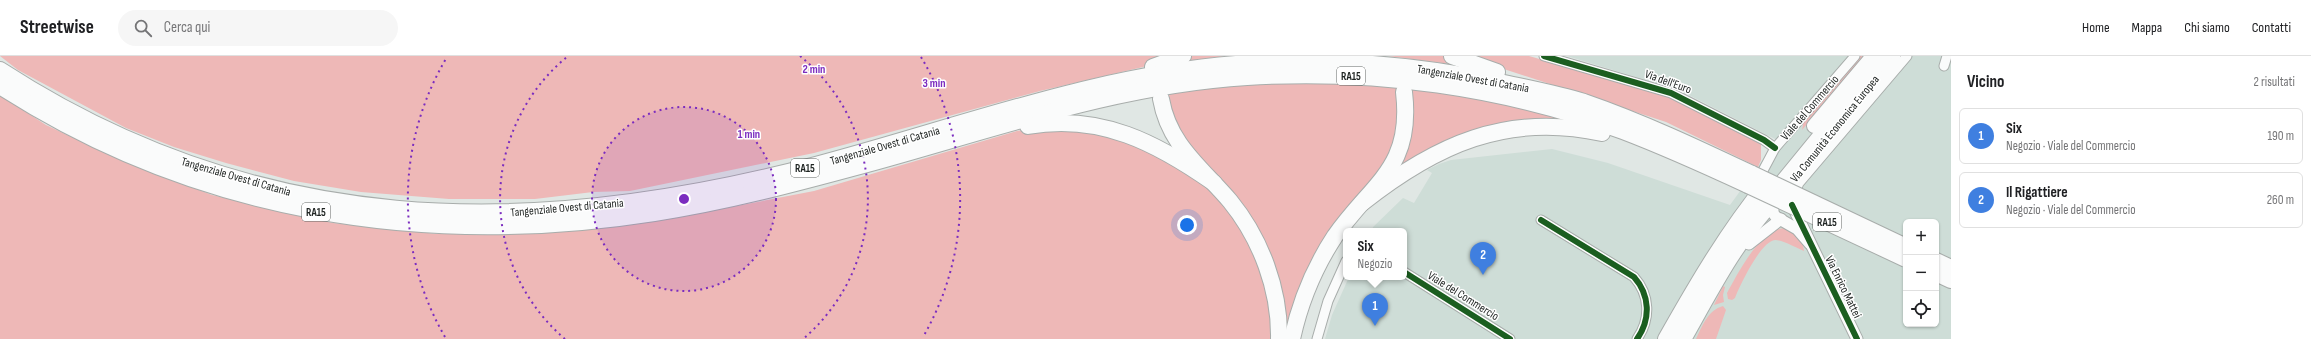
<!DOCTYPE html>
<html lang="it">
<head>
<meta charset="utf-8">
<style>
	:root { --surface:#fff; --page:#f6f6f6; --text:#202124; --muted:#757577; --line:#e0e0e0; --accent:#0f766e }
	body { margin:0; font-family:"Sofia Sans Condensed",sans-serif; background:var(--page); color:var(--text) }
	.controls { position:absolute; right:12px; bottom:12px; display:grid; overflow:hidden; border-radius:6px; box-shadow:0 1px 3px #0004 }
	.controls button { width:36px; height:36px; display:grid; place-items:center; padding:0; border:0; border-bottom:1px solid var(--line); background:var(--surface); color:var(--text); font:20px sans-serif }
	.you { position:absolute; left:1187px; top:169px; width:14px; height:14px; margin:-10px; border:3px solid #fff; border-radius:50%; background:#1a73e8; box-shadow:0 0 0 6px #1a73e833 }
	.badge { display:grid; place-items:center; width:26px; height:26px; border-radius:50%; background:var(--accent); color:#fff; font-size:13px; font-weight:700 }
	.pin { position:absolute; translate:-50% -33px; filter:drop-shadow(0 1px 2px #0008) }
	.pin::after { content:''; position:absolute; top:21px; width:14px; height:12px; background:inherit; clip-path:polygon(0 0,100% 0,50% 100%) }
	.popup { position:absolute; left:1343px; top:172px; width:64px; height:52px; box-sizing:border-box; display:grid; place-content:center; border-radius:6px; background:var(--surface); filter:drop-shadow(0 1px 3px #0005); font-size:13px; white-space:nowrap; color:var(--muted) }
	.popup b { font-size:15px; color:var(--text) }
	.popup::after { content:''; position:absolute; left:50%; top:100%; margin-left:-8px; border:8px solid transparent; border-top-color:var(--surface) }
	.list { margin:0; padding:0; list-style:none }
	h2 { display:flex; justify-content:space-between; align-items:center; height:52px; margin:0; padding:0 16px; font-size:17px }
	h2 small { font-size:13px; font-weight:400; color:var(--muted) }
	.list li { display:grid; grid-template-columns:26px 1fr auto; gap:12px; align-items:center; box-sizing:border-box; height:56px; margin:0 8px 8px; padding:0 8px; border:1px solid var(--line); border-radius:6px }
	.list b { display:block; font-size:15px; white-space:nowrap }
	.list p { margin:0; font-size:13px; white-space:nowrap; color:var(--muted) }
	.list em { font-size:13px; font-style:normal; color:var(--muted) }
	.icon { flex:none; width:22px; height:22px; fill:none; stroke:currentColor; stroke-width:2; stroke-linecap:round; stroke-linejoin:round }
	.map { position:relative; flex:none; width:1951px; height:283px; overflow:hidden }
	header { display:flex; align-items:center; gap:24px; box-sizing:border-box; height:56px; padding:0 20px; background:var(--surface); border-bottom:1px solid var(--line) }
	header strong { font-size:19px }
	nav { display:flex; gap:22px; margin-inline-start:auto; font-size:14px }
	.search { width:280px; height:36px; background:var(--page); display:flex; align-items:center; gap:10px; box-sizing:border-box; padding:0 14px; border-radius:22px; color:var(--muted); font-size:15px }
	main { display:flex }
	aside { flex:1; background:var(--surface) }
	.map>svg:first-child { display:block }
	.built { fill:#ceddd7; fill-rule:evenodd }
	.green { fill:#eeb8b7 }
	.lines { fill:none; stroke-linecap:round; stroke-linejoin:round }
	.minor-casing { stroke:#a8adab; stroke-width:11 }
	.tertiary-casing { stroke:#a8adab; stroke-width:13 }
	.primary-casing { stroke:#a8adab; stroke-width:16 }
	.motorway-casing { stroke:#a8adab; stroke-width:18 }
	.minor { stroke:#fafbfb; stroke-width:9 }
	.tertiary { stroke:#fafbfb; stroke-width:11 }
	.primary { stroke:#fafbfb; stroke-width:14 }
	.motorway { stroke:#fafbfb; stroke-width:16 }
	.motorway-bridge-casing { stroke:#a8adab; stroke-width:18; stroke-linecap:butt }
	.motorway-bridge { stroke:#fafbfb; stroke-width:16 }
	.cycleway-casing { stroke:#fff; stroke-width:8 }
	.cycleway { stroke:#1b5e20; stroke-width:6 }
	.ring { fill:none; stroke:#7b2cbf; stroke-width:2; stroke-dasharray:2 4 }
	.labels { text-anchor:middle; dominant-baseline:central; stroke-width:3; stroke-linejoin:round; paint-order:stroke }
	.shield { fill:#fff; stroke:#626664; stroke-width:1 }
	.shield-label { font-size:11px; font-weight:bold; fill:#1f2422 }
	.street-label { font-size:12px; fill:#1f2422; stroke:#fff }
	.centre { fill:#7b2cbf; stroke:#fff; stroke-width:2 }
	.ring-label { font-size:12px; text-anchor:middle; font-weight:bold; fill:#7b2cbf; stroke:#fff; stroke-width:3; stroke-linejoin:round; paint-order:stroke }
</style>
</head>
<body>
<header>
<strong>Streetwise</strong>
<div class="search"><svg class="icon" aria-label="search" viewBox="0 0 24 24"><circle cx="10" cy="10" r="6"/><path d="M15 15l6 6"/></svg>Cerca qui</div>
<nav><a>Home</a><a>Mappa</a><a>Chi siamo</a><a>Contatti</a></nav>
</header>
<main>
<div class="map">
<svg width="1951" height="283" viewBox="0 0 1951 283">
	<rect width="100%" height="100%" fill="#e0e7e4"/>
	<path class="built" d="M1567,0H1951V283H1325L1332,259L1349,221H1404V175H1372L1373,171L1403,142L1414,147L1432,117L1427,114L1439,108L1451,104L1552,93L1608,107L1730,149L1777,84L1679,34ZM1906,166H1936V268H1906Z"/>
	<g class="green">
		<path d="M0,0H1175L1143,11L1040,35L814,97L630,135L593,136L535,143H449L361,136L294,125L226,107L174,91L126,72L18,14Z"/>
		<path d="M1190,0H1226L1181,6Z"/>
		<path d="M1388,0H1443L1466,10Z"/>
		<path d="M1464,0H1529L1669,40L1761,87V104L1758,111L1666,66Z"/>
		<path d="M1860,0H1865L1802,74L1803,69L1800,67Z"/>
		<path d="M1302,26C1390,28 1483,37 1566,65L1539,66L1400,113L1394,98L1352,148L1285,283L1274,213L1181,85L1165,38L1255,27Z"/>
		<path d="M0,39L46,69L114,101L212,139L333,167L437,178L559,176L679,161L814,135L1017,75L1041,71L1090,72L1180,107L1220,142L1248,183L1267,231L1273,283H0Z"/>
		<path d="M1785,172L1802,182L1804,195C1796,192 1783,184 1775,184C1761,185 1740,229 1735,242L1732,244L1728,243L1727,237C1738,217 1760,173 1785,172Z"/>
		<path d="M1723,230L1725,231L1723,239L1724,246L1714,249Z"/>
		<path d="M1723,250L1726,254L1716,283H1696C1702,270 1708,254 1723,250Z"/>
	</g>
	<g class="lines">
		<g class="minor-casing">
			<g id="minor">
				<path d="M1544,0L1671,37L1764,84L1775,92"/>
				<path d="M1944,10L1947,0"/>
				<path d="M1758,124L1775,92L1855,0"/>
				<path d="M1793,140L1799,127L1907,0"/>
				<path d="M1541,164L1634,221C1650,239 1651,263 1637,283"/>
				<path d="M1404,216L1510,283"/>
				<path d="M1317,283L1328,245L1346,205"/>
			</g>
		</g>
		<g class="tertiary-casing">
			<g id="tertiary">
				<path d="M1792,149L1857,283"/>
				<path d="M1749,188L1781,163"/>
				<path d="M1810,188L1797,173L1776,161L1773,157V150L1895,0"/>
				<path d="M1686,283C1712,237 1738,186 1774,148"/>
			</g>
		</g>
		<g class="primary-casing">
			<g id="primary">
				<path d="M1814,70L1873,0"/>
				<path d="M1665,283C1696,228 1727,175 1767,126"/>
				<path d="M1678,283L1717,213L1750,165L1885,0"/>
			</g>
		</g>
		<g class="motorway-casing">
			<g id="motorway">
				<path d="M1452,0L1497,16"/>
				<path d="M1153,11L1183,0"/>
				<path d="M0,14C257,181 527,185 816,109C960,71 1101,16 1250,7C1336,2 1420,9 1504,27C1531,33 1558,38 1584,46C1642,66 1697,92 1752,118"/>
				<path d="M0,30C197,157 424,193 654,157C726,146 797,127 867,108C992,74 1116,29 1247,21C1374,13 1504,31 1623,75C1665,91 1707,110 1748,129"/>
				<path d="M1161,43C1169,89 1201,111 1230,145C1261,183 1280,234 1279,283"/>
				<path d="M1028,70C1100,57 1157,87 1214,127"/>
				<path d="M1362,147C1435,89 1507,56 1602,77"/>
				<path d="M1936,205L1951,212"/>
				<path d="M1936,217L1951,224"/>
				<path d="M1292,283C1300,246 1314,212 1335,180C1373,126 1413,112 1404,36"/>
			</g>
		</g>
		<use href="#minor" class="minor"/>
		<use href="#tertiary" class="tertiary"/>
		<use href="#primary" class="primary"/>
		<use href="#motorway" class="motorway"/>
		<g class="motorway-bridge-casing">
			<g id="motorway-bridge">
				<path d="M1752,118L1906,191"/>
				<path d="M1748,129L1906,203"/>
			</g>
		</g>
		<use href="#motorway-bridge" class="motorway-bridge"/>
		<g class="cycleway-casing">
			<g id="cycleway">
				<path d="M1544,0L1671,37L1764,84L1775,92"/>
				<path d="M1792,149L1857,283"/>
				<path d="M1541,164L1634,221C1650,239 1651,263 1637,283"/>
				<path d="M1404,216L1510,283"/>
			</g>
		</g>
		<use href="#cycleway" class="cycleway"/>
	</g>
	<circle cx="684" cy="143" r="92" fill="#7b2cbf" fill-opacity=".12"/>
	<g class="ring">
		<circle cx="684" cy="143" r="92"/>
		<path d="M565 283A184 184 0 0 1 568 0M800 0A184 184 0 0 1 803 283"/>
		<path d="M445 281A276 276 0 0 1 447 1M921 1A276 276 0 0 1 923 281"/>
	</g>
	<g class="labels">
		<g class="shield">
			<rect x="1337" y="11" width="28" height="18" rx="3"/>
			<rect x="791" y="103" width="28" height="18" rx="3"/>
			<rect x="302" y="147" width="28" height="18" rx="3"/>
			<rect x="1813" y="157" width="28" height="18" rx="3"/>
		</g>
		<g class="shield-label">
			<text x="1351" y="20">RA15</text>
			<text x="805" y="112">RA15</text>
			<text x="316" y="156">RA15</text>
			<text x="1827" y="166">RA15</text>
		</g>
		<g class="street-label">
			<text transform="translate(1473 23) rotate(10)">Tangenziale Ovest di Catania</text>
			<text transform="translate(1668 26) rotate(20)">Via dell'Euro</text>
			<text transform="translate(1810 52) rotate(-49)">Viale del Commercio</text>
			<text transform="translate(1835 73) rotate(-51)">Via Comunità Economica Europea</text>
			<text transform="translate(885 90) rotate(-16)">Tangenziale Ovest di Catania</text>
			<text transform="translate(236 121) rotate(16)">Tangenziale Ovest di Catania</text>
			<text transform="translate(567 152) rotate(-5)">Tangenziale Ovest di Catania</text>
			<text transform="translate(1843 231) rotate(64)">Via Enrico Mattei</text>
			<text transform="translate(1463 240) rotate(32)">Viale del Commercio</text>
		</g>
	</g>
	<circle cx="684" cy="143" r="6" class="centre"/>
	<g class="ring-label">
		<text x="814" y="17">2 min</text>
		<text x="934" y="31">3 min</text>
		<text x="749" y="82">1 min</text>
	</g>
</svg>
<div class="controls">
<button>+</button>
<button>−</button>
<button><svg class="icon" aria-label="locate" viewBox="0 0 24 24"><circle cx="12" cy="12" r="6"/><path d="M12 2v4M12 18v4M2 12h4M18 12h4"/></svg></button>
</div>
<div class="you"></div>
<div class="pin badge" style="left:1375px;top:270px;background:#3f7fe0">1</div>
<div class="popup"><b>Six</b>Negozio</div>
<div class="pin badge" style="left:1483px;top:219px;background:#3f7fe0">2</div>
</div>
<aside>
<h2>Vicino<small>2 risultati</small></h2>
<ul class="list">
<li><span class="badge" style="background:#3f7fe0">1</span><div><b>Six</b><p>Negozio · Viale del Commercio</p></div><em>190 m</em></li>
<li><span class="badge" style="background:#3f7fe0">2</span><div><b>Il Rigattiere</b><p>Negozio · Viale del Commercio</p></div><em>260 m</em></li>
</ul>
</aside>
</main>
</body>
</html>
